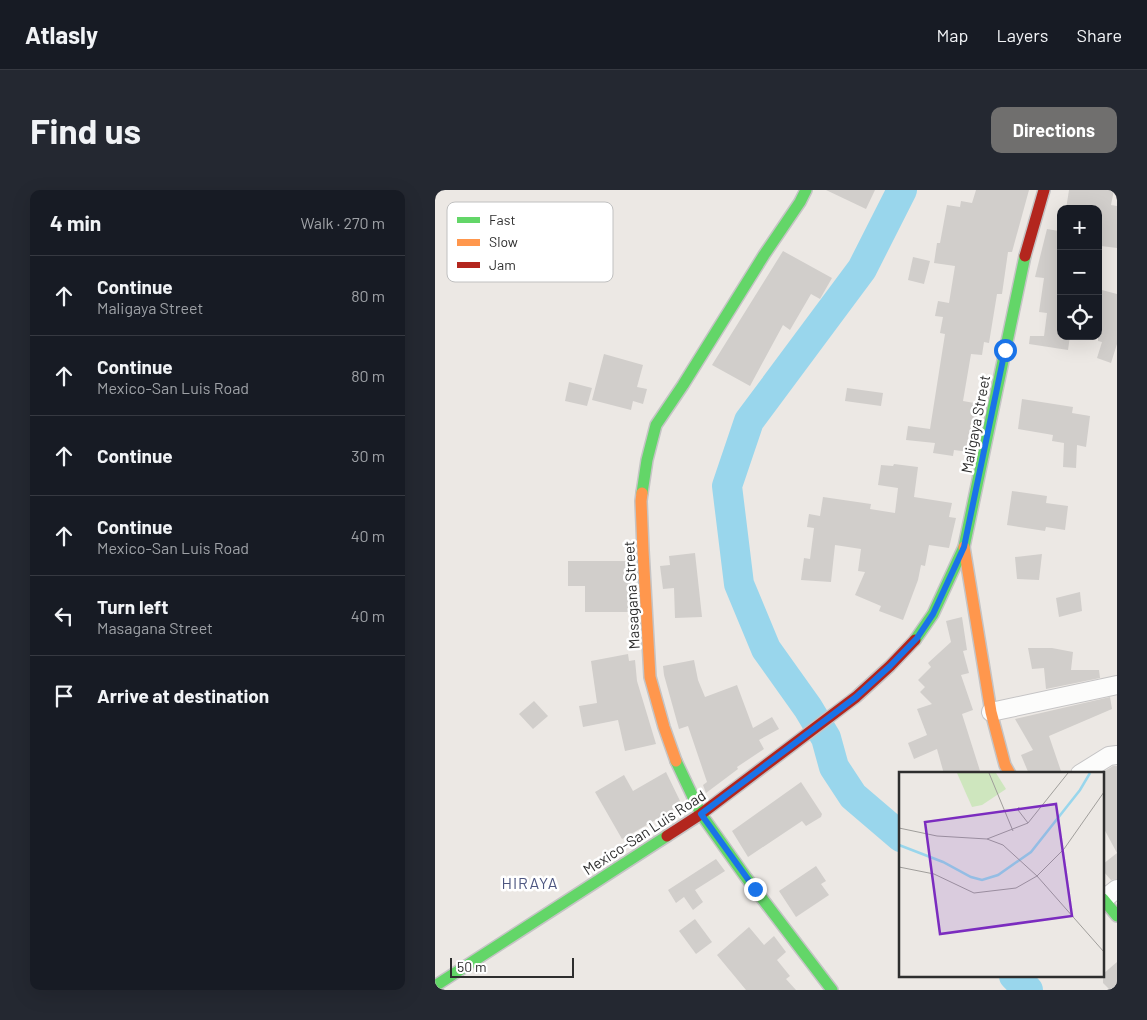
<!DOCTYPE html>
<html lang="en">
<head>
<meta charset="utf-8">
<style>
	:root { --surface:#171b24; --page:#242831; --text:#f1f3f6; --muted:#9ea1a6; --line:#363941; --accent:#706f6e }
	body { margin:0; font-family:Barlow,sans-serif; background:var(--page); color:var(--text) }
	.controls { position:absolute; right:15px; top:15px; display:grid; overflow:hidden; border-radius:10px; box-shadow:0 5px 20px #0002 }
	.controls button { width:45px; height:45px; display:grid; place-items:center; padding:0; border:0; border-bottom:1px solid var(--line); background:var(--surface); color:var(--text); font:25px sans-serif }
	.scale { position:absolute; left:15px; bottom:12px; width:124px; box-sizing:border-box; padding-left:5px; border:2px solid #2e2e2e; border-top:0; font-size:14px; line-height:18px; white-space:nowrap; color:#2e2e2e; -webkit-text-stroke:4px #fff; paint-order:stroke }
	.stop { position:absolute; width:15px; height:15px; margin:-11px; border:4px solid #1a73e8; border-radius:50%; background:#fff }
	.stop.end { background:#1a73e8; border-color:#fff; box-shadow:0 1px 5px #0008 }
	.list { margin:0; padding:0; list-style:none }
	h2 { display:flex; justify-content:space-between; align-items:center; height:65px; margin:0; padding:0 20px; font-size:21px }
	h2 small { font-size:16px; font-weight:400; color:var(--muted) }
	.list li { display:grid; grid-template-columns:32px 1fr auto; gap:15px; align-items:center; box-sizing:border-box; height:80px; padding:0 20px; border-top:1px solid var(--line) }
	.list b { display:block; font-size:19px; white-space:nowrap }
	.list p { margin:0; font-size:16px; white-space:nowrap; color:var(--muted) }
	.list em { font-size:16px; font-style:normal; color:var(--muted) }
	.icon { flex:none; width:28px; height:28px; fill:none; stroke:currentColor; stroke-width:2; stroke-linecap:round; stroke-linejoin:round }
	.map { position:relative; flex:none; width:682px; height:800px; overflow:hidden; border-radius:10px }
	header { display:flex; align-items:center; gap:30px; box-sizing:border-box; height:70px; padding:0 25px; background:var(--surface); border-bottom:1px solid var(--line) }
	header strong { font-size:24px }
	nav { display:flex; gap:28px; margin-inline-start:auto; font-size:18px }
	.intro { display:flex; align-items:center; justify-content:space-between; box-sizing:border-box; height:120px; padding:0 30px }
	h1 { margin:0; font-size:35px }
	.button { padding:12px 22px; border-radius:10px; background:var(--accent); color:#fff; font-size:18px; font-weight:700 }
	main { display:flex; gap:30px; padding:0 30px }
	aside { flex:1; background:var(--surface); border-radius:10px; box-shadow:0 5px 20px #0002 }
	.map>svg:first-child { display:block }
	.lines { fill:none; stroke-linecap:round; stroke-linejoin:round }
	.river { stroke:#99d6ec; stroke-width:30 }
	.building { fill:#d1cecb }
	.street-casing { stroke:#c5c4c5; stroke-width:20 }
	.fast-casing { stroke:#c5c4c5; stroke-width:14 }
	.slow-casing { stroke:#c5c4c5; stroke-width:14 }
	.jam-casing { stroke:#c5c4c5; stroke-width:14 }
	.street { stroke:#fcfcfb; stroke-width:18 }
	.fast { stroke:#63d668; stroke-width:11 }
	.slow { stroke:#ff974d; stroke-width:11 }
	.jam { stroke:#b3261e; stroke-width:11 }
	.route { stroke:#1a73e8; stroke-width:6 }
	.labels { text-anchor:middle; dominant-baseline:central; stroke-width:5; stroke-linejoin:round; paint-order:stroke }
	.street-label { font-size:15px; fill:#2e2e2e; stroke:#fff }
	.neighbourhood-label { font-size:16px; letter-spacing:1px; fill:#4d5680; stroke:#fff }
	.inset-river { fill:none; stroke:#99d6ec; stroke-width:2.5 }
	.inset-road { fill:none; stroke:#a09e9b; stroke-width:1 }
	.view { fill:#7b2cbf; fill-opacity:0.15; stroke:#7b2cbf; stroke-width:2.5 }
	.inset-edge { fill:none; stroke:#2e2e2e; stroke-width:2.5 }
	.key { fill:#fff; stroke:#c0c0c0; stroke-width:1 }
	.key-label { font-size:14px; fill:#2e2e2e }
</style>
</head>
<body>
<header>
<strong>Atlasly</strong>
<nav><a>Map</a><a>Layers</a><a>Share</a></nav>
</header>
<div class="intro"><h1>Find us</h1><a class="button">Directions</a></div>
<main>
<aside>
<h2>4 min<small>Walk · 270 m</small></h2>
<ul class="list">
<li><svg class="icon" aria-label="ahead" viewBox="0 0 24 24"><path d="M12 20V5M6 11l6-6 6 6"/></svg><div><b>Continue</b><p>Maligaya Street</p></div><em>80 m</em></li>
<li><svg class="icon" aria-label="ahead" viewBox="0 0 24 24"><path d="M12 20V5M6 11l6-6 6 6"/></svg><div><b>Continue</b><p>Mexico-San Luis Road</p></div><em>80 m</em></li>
<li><svg class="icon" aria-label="ahead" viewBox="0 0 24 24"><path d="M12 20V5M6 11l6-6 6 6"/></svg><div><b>Continue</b></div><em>30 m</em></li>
<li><svg class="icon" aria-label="ahead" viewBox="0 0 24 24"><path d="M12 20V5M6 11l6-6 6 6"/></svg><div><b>Continue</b><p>Mexico-San Luis Road</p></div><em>40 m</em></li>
<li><svg class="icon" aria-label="left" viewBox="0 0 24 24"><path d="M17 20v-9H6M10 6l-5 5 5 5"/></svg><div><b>Turn left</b><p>Masagana Street</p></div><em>40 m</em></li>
<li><svg class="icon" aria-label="arrive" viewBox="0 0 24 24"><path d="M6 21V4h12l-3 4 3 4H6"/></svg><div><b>Arrive at destination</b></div></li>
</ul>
</aside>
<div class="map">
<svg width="682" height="800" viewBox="0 0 682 800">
	<rect width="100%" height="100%" fill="#ece8e4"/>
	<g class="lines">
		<g class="river">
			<path d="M466,647L418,606L399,577L391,548L373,518L331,459L304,394L292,296L314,231L427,79L467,0"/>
			<path d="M579,786L593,800"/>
		</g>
	</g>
	<g class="building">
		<path d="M391,0H440L431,19Z"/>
		<path d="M541,0H594L577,62H573L567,104H562L554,153L549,152L547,165L536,164L528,211L545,214L541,233H538L534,262L519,260L518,266L498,263L500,253L471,250L473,236L495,239L510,144L505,143L508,127L500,126L503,111L514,113L520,76L499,73L502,53H505L512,15L525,17L526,11L537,13Z"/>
		<path d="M634,0H679L676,15L682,16V58L666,56L667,47H663V19H631Z"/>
		<path d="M612,39L624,41L626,146H635L633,160L594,154L595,146H609L612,123L604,122L609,88L600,87Z"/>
		<path d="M348,61L397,88L385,109L376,104L355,140L348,135L315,196L277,175Z"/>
		<path d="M478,67L495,71L489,94L473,90Z"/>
		<path d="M663,99L682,104V154L676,173L662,168L667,152L663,151Z"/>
		<path d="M169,164L208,175L202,197L212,199L208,214L198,211L196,220L157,210Z"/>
		<path d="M134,192L157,198L152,216L130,211Z"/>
		<path d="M412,198L448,203L446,216L410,211Z"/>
		<path d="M587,209L638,217L637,223L655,226L651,257L642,255L641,278L628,277L629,253L617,251L618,245L583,239Z"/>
		<path d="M459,274L483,277L479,307L517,313L514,327L521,328L514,358L494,355L490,376L486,375L483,390L468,430L444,421L446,416L420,405L430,382L423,381L426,359L400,355L396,392L366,390L369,368L375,369L379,338L372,337L374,324L385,326L388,307L436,314L435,319L460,323L463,298L443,295L446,275L458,276Z"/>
		<path d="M577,301L612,306L611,313L633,316L630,340L611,337L610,341L572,335Z"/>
		<path d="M260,363L267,427L240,428L239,398L228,399L225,376L235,375L234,366Z"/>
		<path d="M607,364L604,390L582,389L580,367Z"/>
		<path d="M133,371H195L198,422H150V396H133Z"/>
		<path d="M645,402L647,421L624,427L621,408Z"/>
		<path d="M527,427L532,460L528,461L534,483L526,485L538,520L527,524L546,584H509L502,559L479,569L473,553L492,545L482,519L497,514L485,502L490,497L483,490L496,477L493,473L516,452L511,431Z"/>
		<path d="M593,458H617L638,462L636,480H664L665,488L611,499L609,478L597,479Z"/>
		<path d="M193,464L194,471L200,470L202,491L221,554L190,561L183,530L148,537L144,516L162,513L156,471Z"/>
		<path d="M259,470L263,490L270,507L302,495L318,538L337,527L344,539L324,550L329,559L302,577L303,579L271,603L268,595L272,592L253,536L244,539L229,485L228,476Z"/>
		<path d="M675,507L677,519L614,546L627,584H594L586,565L598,560L580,529Z"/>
		<path d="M99,511L113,526L98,539L84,524Z"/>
		<path d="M678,576H682V663L668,637V582Z"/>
		<path d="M231,582L247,615L187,649L160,602L189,585L198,601Z"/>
		<path d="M366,592L387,624L386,627L371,636L367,631L313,667L297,641Z"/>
		<path d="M682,663V689L676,690L668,681V674Z"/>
		<path d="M281,669L290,681L260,700L268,712L258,720L249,707L241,713L233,700Z"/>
		<path d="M381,676L391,691L386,694L394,705L361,727L344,701Z"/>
		<path d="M260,729L277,752L261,764L244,741Z"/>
		<path d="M314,737L329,755L339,746L351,762L342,770L355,786L351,789L361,800H311L282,765Z"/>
		<path d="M682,772V800H675L668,793V784Z"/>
	</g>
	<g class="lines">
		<g class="street-casing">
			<g id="street">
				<path d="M556,522L682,495"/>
				<path d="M645,584L674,566L682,565"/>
				<path d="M669,709L682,699"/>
			</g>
		</g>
		<g class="fast-casing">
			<g id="fast">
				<path d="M207,303L212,270L221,235L248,195L329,65L365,12L371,0"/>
				<path d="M480,450L498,424L529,357L590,66"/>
				<path d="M241,571L266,624L310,686L397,800"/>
				<path d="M668,709L682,726"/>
				<path d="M0,796L232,646"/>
			</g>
		</g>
		<g class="slow-casing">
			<g id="slow">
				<path d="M207,303L206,311L208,360L215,487L229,537L241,571"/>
				<path d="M529,357L556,522L570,575L575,584"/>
			</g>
		</g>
		<g class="jam-casing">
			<g id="jam">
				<path d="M590,66L609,0"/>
				<path d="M232,646L266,624L421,507L455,476L480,450"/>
			</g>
		</g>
		<use href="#street" class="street"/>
		<use href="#fast" class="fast"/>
		<use href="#slow" class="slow"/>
		<use href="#jam" class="jam"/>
	</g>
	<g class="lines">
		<path class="route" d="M320,699L266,624L421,507L455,476L482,448L498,424L529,357L570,160"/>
	</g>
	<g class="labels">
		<g class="street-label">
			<text transform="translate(540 234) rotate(-79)">Maligaya Street</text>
			<text transform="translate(196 405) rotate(-93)">Masagana Street</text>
			<text transform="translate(209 642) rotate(-33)">Mexico-San Luis Road</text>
		</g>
		<g class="neighbourhood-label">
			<text x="95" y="692">HIRAYA</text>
		</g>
	</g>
	<g transform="translate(464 582)">
		<rect width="205" height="205" fill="#ece8e4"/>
		<path d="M58,1H97L107,17L83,33L73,35Z" fill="#cee6be"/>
		<path class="inset-river" d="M0,73L44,90L72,105L83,108L99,103L132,80L181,18L191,1"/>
		<path class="inset-road" d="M90,1L114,59M120,35L119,38L129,51M0,56L38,64L88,67L104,73L138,104L205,180M88,67L129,51L169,1M0,95L35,102L75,121L117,116L138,104L165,77L205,20"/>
		<path class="view" d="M157,32L173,144L41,162L26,50Z"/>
		<rect width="205" height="205" class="inset-edge"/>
	</g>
	<rect x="12" y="12" width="166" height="80" rx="8" class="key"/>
	<rect x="22" y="27" width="23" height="6" fill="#63d668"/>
	<rect x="22" y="49" width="23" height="7" fill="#ff974d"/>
	<rect x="22" y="72" width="23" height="6" fill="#b3261e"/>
	<g class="key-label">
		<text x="54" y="35">Fast</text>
		<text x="54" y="57">Slow</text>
		<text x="54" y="80">Jam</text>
	</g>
</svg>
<div class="controls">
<button>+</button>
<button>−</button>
<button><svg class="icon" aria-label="locate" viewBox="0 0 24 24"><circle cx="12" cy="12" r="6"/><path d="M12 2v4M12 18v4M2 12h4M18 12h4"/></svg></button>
</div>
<div class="scale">50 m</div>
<div class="stop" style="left:570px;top:160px"></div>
<div class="stop end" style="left:320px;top:699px"></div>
</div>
</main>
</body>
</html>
